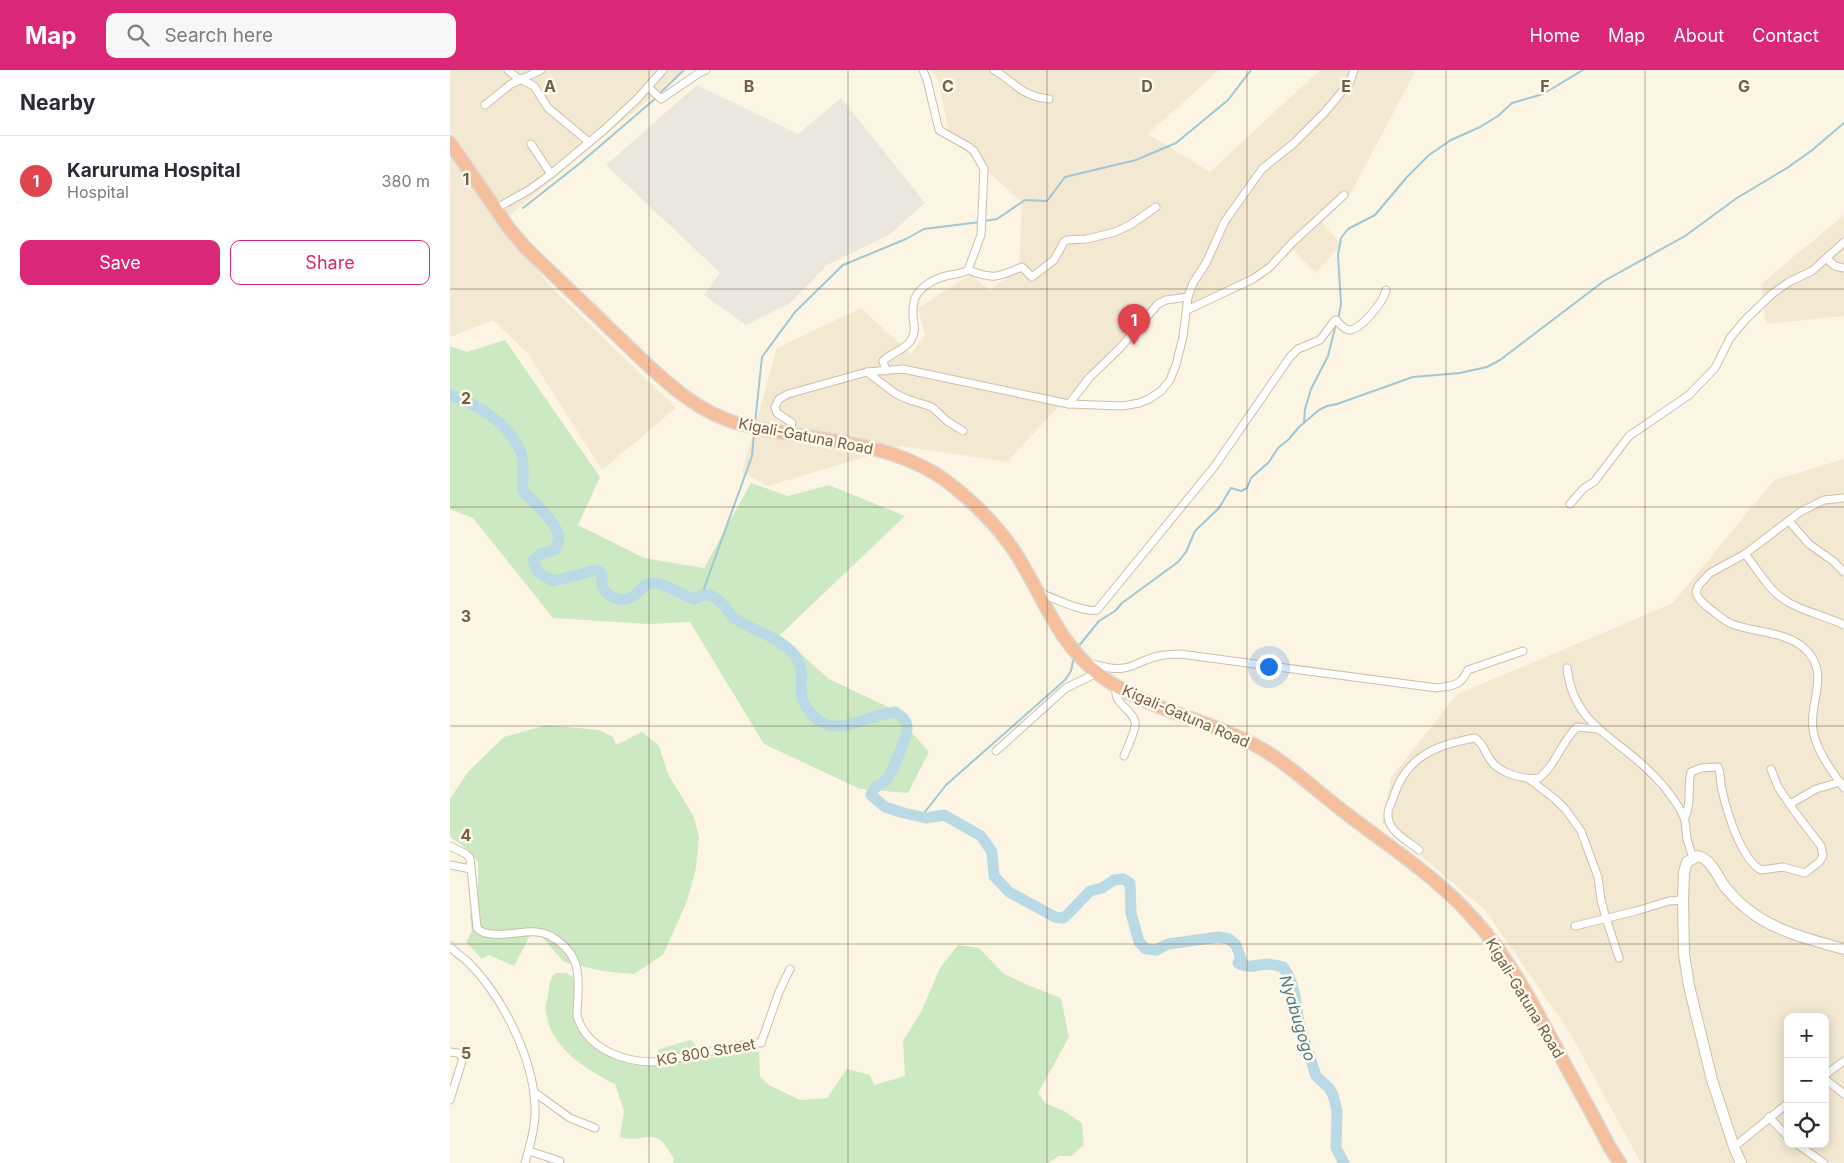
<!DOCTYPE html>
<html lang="en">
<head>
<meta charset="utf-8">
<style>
	:root { --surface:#fff; --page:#f7f7f7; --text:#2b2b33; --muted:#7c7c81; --line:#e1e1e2; --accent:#db2777 }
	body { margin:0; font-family:Inter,sans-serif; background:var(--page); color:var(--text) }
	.controls { position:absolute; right:15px; bottom:15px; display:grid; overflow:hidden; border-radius:10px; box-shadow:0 2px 12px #0003 }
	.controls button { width:45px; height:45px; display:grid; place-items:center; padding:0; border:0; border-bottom:1px solid var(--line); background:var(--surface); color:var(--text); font:25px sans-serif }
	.you { position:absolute; left:818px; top:596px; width:18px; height:18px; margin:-12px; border:4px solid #fff; border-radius:50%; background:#1a73e8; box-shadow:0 0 0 8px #1a73e833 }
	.badge { display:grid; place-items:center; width:32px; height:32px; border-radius:50%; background:var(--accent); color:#fff; font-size:16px; font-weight:700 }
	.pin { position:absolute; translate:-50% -41px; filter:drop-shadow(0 1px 2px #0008) }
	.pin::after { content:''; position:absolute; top:26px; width:18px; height:15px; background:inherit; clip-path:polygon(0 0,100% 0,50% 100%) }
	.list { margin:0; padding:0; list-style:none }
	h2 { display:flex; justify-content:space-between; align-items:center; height:65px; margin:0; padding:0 20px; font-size:21px }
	h2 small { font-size:16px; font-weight:400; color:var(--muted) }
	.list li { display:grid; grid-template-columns:32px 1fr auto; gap:15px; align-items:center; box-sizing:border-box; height:90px; padding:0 20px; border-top:1px solid var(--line) }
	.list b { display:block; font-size:19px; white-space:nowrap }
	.list p { margin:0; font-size:16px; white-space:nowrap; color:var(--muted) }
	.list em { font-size:16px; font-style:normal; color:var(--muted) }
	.actions { display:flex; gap:10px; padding:15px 20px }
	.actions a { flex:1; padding:11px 0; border:1px solid var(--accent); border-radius:10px; text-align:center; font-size:18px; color:var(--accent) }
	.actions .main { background:var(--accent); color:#fff }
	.icon { flex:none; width:28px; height:28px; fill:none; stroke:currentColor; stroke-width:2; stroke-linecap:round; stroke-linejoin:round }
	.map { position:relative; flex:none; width:1394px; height:1093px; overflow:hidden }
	header { display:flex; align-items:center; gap:30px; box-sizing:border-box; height:70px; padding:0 25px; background:var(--accent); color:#fff }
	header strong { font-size:24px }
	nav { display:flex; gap:28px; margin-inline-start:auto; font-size:18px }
	.search { width:350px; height:45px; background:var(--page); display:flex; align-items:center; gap:12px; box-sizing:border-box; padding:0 18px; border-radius:10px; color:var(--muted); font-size:19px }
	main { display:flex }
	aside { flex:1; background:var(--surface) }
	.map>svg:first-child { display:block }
	.residential { fill:#f3e8d2; fill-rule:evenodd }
	.industrial { fill:#ebe6de }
	.green { fill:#cde9c3 }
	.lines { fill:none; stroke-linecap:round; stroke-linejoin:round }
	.stream { stroke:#9fc7d6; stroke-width:2 }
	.river { stroke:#b9d9e5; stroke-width:11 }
	.street-casing { stroke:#cdbeaa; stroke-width:9 }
	.secondary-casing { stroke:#d0bfa8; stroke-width:12 }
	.highway-casing { stroke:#ddd8d4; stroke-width:15 }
	.street { stroke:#fff; stroke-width:7 }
	.secondary { stroke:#fff; stroke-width:10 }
	.highway { stroke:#f5be9c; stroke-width:12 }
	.grid { fill:none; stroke:#735e4a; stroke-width:1; stroke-opacity:0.55 }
	.labels { text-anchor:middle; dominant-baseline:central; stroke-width:5; stroke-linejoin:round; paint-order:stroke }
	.street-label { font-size:15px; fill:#735e4a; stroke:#fff9ea }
	.water-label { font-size:16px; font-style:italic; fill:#47798d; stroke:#fff9ea }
	.grid-label { font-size:16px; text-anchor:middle; font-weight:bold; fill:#735e4a; stroke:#fff9ea; stroke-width:5; stroke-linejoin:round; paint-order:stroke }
</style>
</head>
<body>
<header>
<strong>Map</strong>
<div class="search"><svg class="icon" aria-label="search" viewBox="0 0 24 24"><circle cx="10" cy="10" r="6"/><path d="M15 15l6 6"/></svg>Search here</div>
<nav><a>Home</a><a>Map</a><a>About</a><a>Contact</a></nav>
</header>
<main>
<aside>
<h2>Nearby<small></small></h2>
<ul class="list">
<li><span class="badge" style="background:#e0444e">1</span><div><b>Karuruma Hospital</b><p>Hospital</p></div><em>380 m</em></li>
</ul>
<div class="actions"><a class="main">Save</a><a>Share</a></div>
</aside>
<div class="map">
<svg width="1394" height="1093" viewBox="0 0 1394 1093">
	<rect width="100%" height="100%" fill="#fcf5e4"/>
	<g class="residential">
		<path d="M0,0H234L49,154L103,219L226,338L152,400L79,285L43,250L0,267Z"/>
		<path d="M481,0H769L698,64L760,102L870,0H962L965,2L898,128L872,152L891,175L866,203L843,180L812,209L756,235L711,227L557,392L452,376L318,416L292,402L327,278L411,238L461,284L475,265L468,238L520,205L540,220L569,198L572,132L500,68L488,9Z"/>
		<path d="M1394,145V246L1316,254L1311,214Z"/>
		<path d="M1394,389V1093H1191L1120,963L1035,840L932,753L941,708L1006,625L1223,533L1324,410ZM1338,947H1375V1074H1338Z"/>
	</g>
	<path class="industrial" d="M247,15L348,64L391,28L475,133L439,165L377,195L340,233L296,255L254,225L270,203L156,95Z"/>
	<g class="green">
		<path d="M55,270L150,407L128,455L194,488L254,498L301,413L338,426L379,415L455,446L330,565L379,609L440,638L479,682L458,723L410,719L314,674L240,552L198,554L103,548L23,448L0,439V276L17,282Z"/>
		<path d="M97,655L149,660L163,667L166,675L192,662L209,676L218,704L244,747L249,767L246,798L237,831L213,885L184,904L152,901L114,892L84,858L64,896L39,885L32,889L16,872L22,861L20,845L28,840V792L17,779L0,767V729L18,702L54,667Z"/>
		<path d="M508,875L529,878L554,904L585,918L611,928L619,967L588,1023L595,1033L614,1041L632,1053L634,1075L621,1086H609L598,1093H223L224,1089C203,1051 199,1075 170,1067L174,1041L165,1014C136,1000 99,977 96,941C95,936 97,930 98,925C99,917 99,910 105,903H116L125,908C125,921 123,934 124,947C126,969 160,989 180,994C187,996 196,994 203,994L209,979L241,970L257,988L309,981L310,1007L319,1015L350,1030L377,1028L397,999L420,1005L424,1015L455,1006L453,971L471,942L490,898Z"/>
	</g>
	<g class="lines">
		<g class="stream">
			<path d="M209,24L234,0"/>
			<path d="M73,138L129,94L206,28"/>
			<path d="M535,151L547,149L575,130L597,131L615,107L686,90L726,73L778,30L801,0"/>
			<path d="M888,250L891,234L888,185L891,168L898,159L925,145L957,107L979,85L1001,70L1030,57L1048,46L1062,33L1093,24L1133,0"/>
			<path d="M305,353L312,287L345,242L393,195L456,169L474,159L530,152"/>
			<path d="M854,353L855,339L861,319L878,286L886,254"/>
			<path d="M252,524L302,386L304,363"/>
			<path d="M628,577L649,551L665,541L672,533L728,492L736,482L745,461L769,438L781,418L791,421L797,418L801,408L819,392L828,378L839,369L849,357L869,340L877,336L887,334L963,307L1010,303L1037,297L1050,290L1154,211L1235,166L1287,128L1337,98L1361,81L1394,53"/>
			<path d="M471,747L496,715L615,610L621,601L624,586"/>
		</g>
		<path class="river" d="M0,325C28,335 59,353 71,382C75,394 72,409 73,421C83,432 109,453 109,469C108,472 106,476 105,480L90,484L83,490C85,502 92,505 103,511L147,500L152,504C152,507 152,512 152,515C155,527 172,533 182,527C190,523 193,512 204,513C218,514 231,525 244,529C250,526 255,523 262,526C273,531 277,543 287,550C304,561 337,570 347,589C359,609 341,623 363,645C366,648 371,653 375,654C395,662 424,644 445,642C451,646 456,649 457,657C458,665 442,702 437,709C431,716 425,714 421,725L435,737L454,743L476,748L494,745L531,766L542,782L544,806L559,822L605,847L613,848L618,844L640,821L652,818L664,810L673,809L680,813L681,843L689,872L696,879L706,880L718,874L769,867L779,869L786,875L791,889L788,893C797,899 807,895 817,894C822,894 828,896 833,897L839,906L845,925L849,953L866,1006L879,1018L883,1025L887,1041L886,1078L894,1093"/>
		<g class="street-casing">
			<g id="street">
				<path d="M58,0L66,7L84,16L98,38L139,72"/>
				<path d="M544,0C566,13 571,26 599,29"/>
				<path d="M198,17L211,29L249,3L256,0"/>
				<path d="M35,35L61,14L91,0"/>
				<path d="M81,74L101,104"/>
				<path d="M45,139L79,120L101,104L155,59L187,29L213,0"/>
				<path d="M1377,189L1385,196L1394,198"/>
				<path d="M518,200C545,210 547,207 572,197L582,207L604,190L614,172L617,170L637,169L665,162L680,155L706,137"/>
				<path d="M737,240L803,209L820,197L842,173L894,125"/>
				<path d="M436,301L433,291C441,283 455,280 461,270C467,261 463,254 463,244C463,239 463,233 465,228C470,217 485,208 496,206C504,204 511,204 518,200L531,165L534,99L524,81L519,77L489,60L477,10L473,0"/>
				<path d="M417,302L446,324L457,329L482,337L497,351L513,361"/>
				<path d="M619,334L639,308L670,278L708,234L716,230L738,227"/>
				<path d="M339,363L342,353L327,343L325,337L329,329L338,324L417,302L453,299L619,334L673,336L689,333L699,329L711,321L720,310L726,295L733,267L738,227L743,213L756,193L775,151L812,99L843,74L875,42L900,12L904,0"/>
				<path d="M1394,428L1374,430L1350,442L1295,484L1260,503L1249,515L1246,522C1248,530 1254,534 1260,539C1267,544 1274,551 1282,554C1305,563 1335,561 1354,578C1383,603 1356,635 1364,665C1369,685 1382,701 1394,718"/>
				<path d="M1120,434L1134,418L1144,412L1179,366L1239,325L1265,298L1280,268L1296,249L1322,224L1339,212L1362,201L1394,172"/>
				<path d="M1339,451L1359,474L1383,491L1394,502"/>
				<path d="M1295,484C1306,497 1314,513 1327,524C1346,541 1372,544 1394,555"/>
				<path d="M590,523C604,528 633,543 647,540L764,397L840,287L848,279L870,270L885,250H886C890,254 893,259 899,260C911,260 934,231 936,220"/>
				<path d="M639,593C650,596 662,600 674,598C682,597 688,593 696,590C707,585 718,584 730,584L987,618C1005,615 1010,616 1018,600L1073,581"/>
				<path d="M1117,598C1123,653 1162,665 1196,698C1208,709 1220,723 1228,736C1237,749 1235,755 1237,769C1239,775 1241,782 1243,788"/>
				<path d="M666,617C663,634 680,637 685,651C687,658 677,678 674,686"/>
				<path d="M546,681L616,618L647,603"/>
				<path d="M1079,709L1105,729L1116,740L1131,761L1148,807L1151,830L1156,848L1169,888"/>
				<path d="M1340,734L1366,719L1390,712"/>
				<path d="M1235,747C1242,733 1237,718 1241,702L1251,698L1268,697C1271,703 1270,712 1272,720C1277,742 1291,789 1311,800L1333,797L1355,803L1369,792L1373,786L1371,776L1345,742L1328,717L1321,699"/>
				<path d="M0,776L16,784L20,788L27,858C38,871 71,860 87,862C98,863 107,869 114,876C121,883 126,891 127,900C130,914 127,932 127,946C137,979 173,992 204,992L304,973H311L329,922L340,899"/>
				<path d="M969,780C959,772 942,763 939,751C936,742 940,736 943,729C955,687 985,675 1025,668C1033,673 1034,680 1039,688C1048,703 1072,710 1089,708C1106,695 1111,672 1127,657L1147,659"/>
				<path d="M0,795L21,799"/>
				<path d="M1125,856L1186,841L1219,831L1233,830"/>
				<path d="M0,876C4,882 11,886 17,891C24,898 31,906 37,914C61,946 84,996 85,1037C86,1055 80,1075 75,1093"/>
				<path d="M0,982L8,983L13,988L0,1030"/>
				<path d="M1375,1005L1394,991"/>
				<path d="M1375,1009L1394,1024"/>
				<path d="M84,1022L120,1048L145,1058"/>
				<path d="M1319,1047L1338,1067"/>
				<path d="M1347,1074L1374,1093"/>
				<path d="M1284,1077L1338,1033"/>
				<path d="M79,1081L110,1091"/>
			</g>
		</g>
		<g class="secondary-casing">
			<path id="secondary" d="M1291,1093L1284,1077L1262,1010L1239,916L1234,884L1233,830L1234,802L1237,792L1248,786C1261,789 1268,807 1275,817C1282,825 1289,833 1297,839C1324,861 1361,870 1394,879"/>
		</g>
		<g class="highway-casing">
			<path id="highway" d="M0,73L59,158L74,176C102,204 131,230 159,258C199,295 239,342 294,355C359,371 427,368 486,404C515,423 550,457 568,487C593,527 608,572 646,602C693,640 753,647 805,675C838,693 864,719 893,741C938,776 986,806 1024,849C1060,889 1085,938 1110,985C1126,1015 1143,1045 1159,1076L1170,1093"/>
		</g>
		<use href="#street" class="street"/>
		<use href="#secondary" class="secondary"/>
		<use href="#highway" class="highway"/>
	</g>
	<path class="grid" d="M199,0V1093M398,0V1093M597,0V1093M797,0V1093M996,0V1093M1195,0V1093M0,219H1394M0,437H1394M0,656H1394M0,874H1394"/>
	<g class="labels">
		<g class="street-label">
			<text transform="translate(356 366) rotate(11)">Kigali-Gatuna Road</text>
			<text transform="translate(736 646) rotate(23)">Kigali-Gatuna Road</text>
			<text transform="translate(1075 928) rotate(59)">Kigali-Gatuna Road</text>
			<text transform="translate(256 982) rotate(-10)">KG 800 Street</text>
		</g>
		<g class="water-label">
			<text transform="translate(848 948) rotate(73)">Nyabugogo</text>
		</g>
	</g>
	<g class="grid-label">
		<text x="100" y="22">A</text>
		<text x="299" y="22">B</text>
		<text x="498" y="22">C</text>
		<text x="697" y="22">D</text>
		<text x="896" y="22">E</text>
		<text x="1095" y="22">F</text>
		<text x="1294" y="22">G</text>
		<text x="16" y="115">1</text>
		<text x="16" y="334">2</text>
		<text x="16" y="552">3</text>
		<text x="16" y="771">4</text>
		<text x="16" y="989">5</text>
	</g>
</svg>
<div class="controls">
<button>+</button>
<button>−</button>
<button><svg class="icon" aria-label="locate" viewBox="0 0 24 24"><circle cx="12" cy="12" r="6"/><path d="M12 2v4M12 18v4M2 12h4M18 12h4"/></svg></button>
</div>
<div class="you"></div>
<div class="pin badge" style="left:684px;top:275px;background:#e0444e">1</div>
</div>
</main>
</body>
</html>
